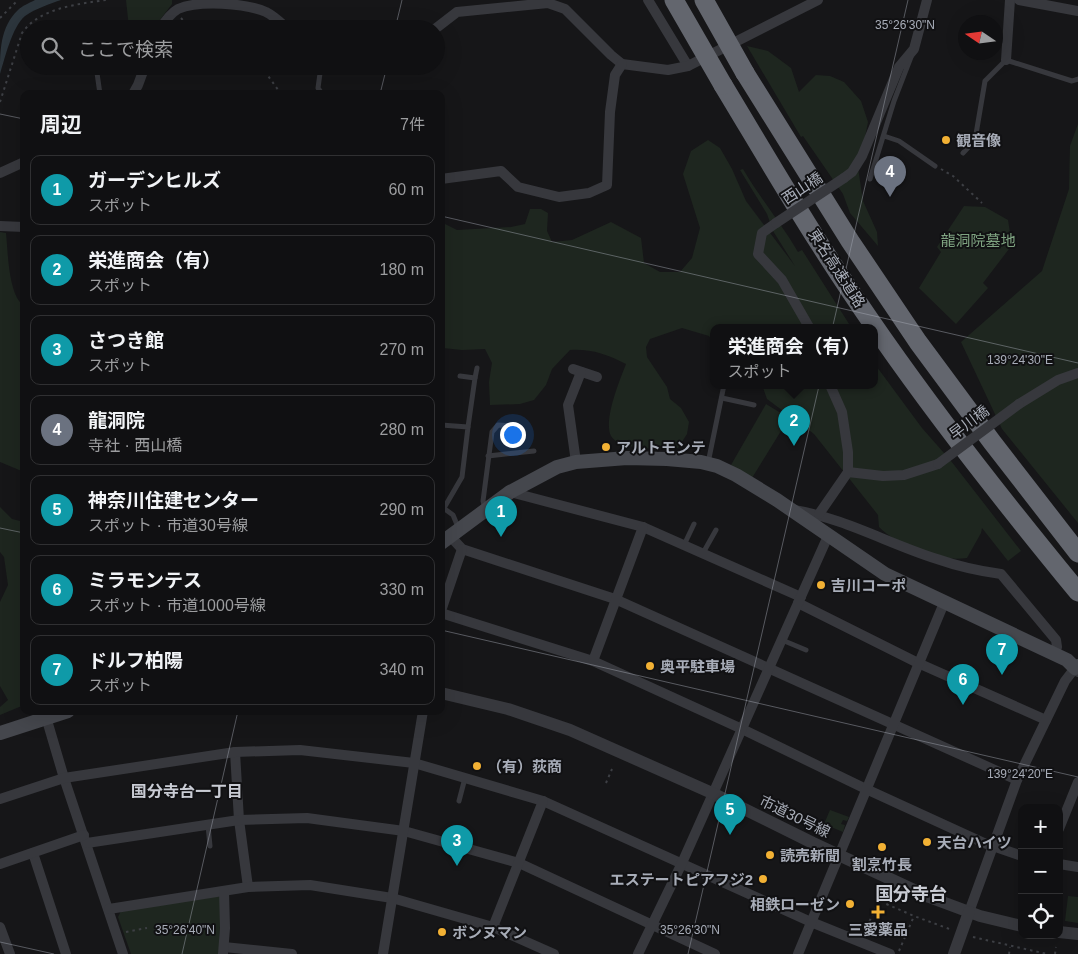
<!DOCTYPE html>
<html lang="ja">
<head>
<meta charset="utf-8">
<style>
	:root { --surface:#101012; --page:#19191b; --text:#f1f3f6; --muted:#9c9d9f; --line:#303032; --accent:#0b8043 }
	body { margin:0; font-family:Arial,"Noto Sans JP",sans-serif; background:var(--page); color:var(--text) }
	.controls { position:absolute; right:15px; bottom:15px; display:grid; overflow:hidden; border-radius:10px; box-shadow:0 5px 20px #0002 }
	.controls button { width:45px; height:45px; display:grid; place-items:center; padding:0; border:0; border-bottom:1px solid var(--line); background:var(--surface); color:var(--text); font:25px sans-serif }
	.compass { position:absolute; left:958px; top:15px; width:45px; height:45px; border-radius:50%; background:var(--surface); box-shadow:0 5px 20px #0002; rotate:283deg }
	.you { position:absolute; left:512px; top:434px; width:18px; height:18px; margin:-12px; border:4px solid #fff; border-radius:50%; background:#1a73e8; box-shadow:0 0 0 8px #1a73e833 }
	.badge { display:grid; place-items:center; width:32px; height:32px; border-radius:50%; background:var(--accent); color:#fff; font-size:16px; font-weight:700 }
	.pin { position:absolute; translate:-50% -41px; filter:drop-shadow(0 1px 2px #0008) }
	.pin::after { content:''; position:absolute; top:26px; width:18px; height:15px; background:inherit; clip-path:polygon(0 0,100% 0,50% 100%) }
	.popup { position:absolute; left:710px; top:324px; width:168px; height:65px; box-sizing:border-box; display:grid; place-content:center; border-radius:10px; background:var(--surface); filter:drop-shadow(0 1px 4px #0005); font-size:16px; white-space:nowrap; color:var(--muted) }
	.popup b { font-size:19px; color:var(--text) }
	.popup::after { content:''; position:absolute; left:50%; top:100%; margin-left:-10px; border:10px solid transparent; border-top-color:var(--surface) }
	.list { margin:0; padding:0; list-style:none }
	h2 { display:flex; justify-content:space-between; align-items:center; height:65px; margin:0; padding:0 20px; font-size:21px }
	h2 small { font-size:16px; font-weight:400; color:var(--muted) }
	.list li { display:grid; grid-template-columns:32px 1fr auto; gap:15px; align-items:center; box-sizing:border-box; height:70px; margin:0 10px 10px; padding:0 10px; border:1px solid var(--line); border-radius:10px }
	.list b { display:block; font-size:19px; white-space:nowrap }
	.list p { margin:0; font-size:16px; white-space:nowrap; color:var(--muted) }
	.list em { font-size:16px; font-style:normal; color:var(--muted) }
	.icon { flex:none; width:28px; height:28px; fill:none; stroke:currentColor; stroke-width:2; stroke-linecap:round; stroke-linejoin:round }
	.map { position:relative; flex:none; width:1078px; height:954px; overflow:hidden }
	.search { position:absolute; background:var(--surface); box-shadow:0 5px 20px #0002; left:20px; top:20px; width:425px; height:55px; display:flex; align-items:center; gap:12px; box-sizing:border-box; padding:0 18px; border-radius:28px; color:var(--muted); font-size:19px }
	.panel { position:absolute; background:var(--surface); box-shadow:0 5px 20px #0002; left:20px; top:90px; width:425px; height:625px; border-radius:10px }
	.map>svg:first-child { display:block }
	.green { fill:#1e261f }
	.water { fill:#2c353c }
	.lines { fill:none; stroke-linecap:round; stroke-linejoin:round }
	.path { stroke:#3d3f44; stroke-width:2; stroke-dasharray:2.5 4; stroke-linecap:butt }
	.service { stroke:#37383d; stroke-width:5 }
	.minor { stroke:#37383d; stroke-width:10 }
	.tertiary { stroke:#37383d; stroke-width:12 }
	.secondary { stroke:#45474d; stroke-width:14 }
	.motorway { stroke:#63666e; stroke-width:19 }
	.minor-bridge { stroke:#37383d; stroke-width:10 }
	.motorway-bridge { stroke:#63666e; stroke-width:19 }
	.ticks { fill:none; stroke:#a8adb8; stroke-width:1; stroke-opacity:0.45 }
	.poi-dot { fill:#f2b134; stroke:#111113; stroke-width:2 }
	.labels { text-anchor:middle; dominant-baseline:central; stroke-width:4; stroke-linejoin:round; paint-order:stroke }
	.poi-label { font-size:15px; font-weight:bold; fill:#a8adb8; stroke:#111113; text-anchor:start }
	.street-label { font-size:15px; fill:#a8adb8; stroke:#111113 }
	.park-label { font-size:15px; fill:#7fa381; stroke:#111113 }
	.neighbourhood-label { font-size:16px; font-weight:bold; fill:#c9ccd4; stroke:#111113 }
	.quarter-label { font-size:18px; font-weight:bold; fill:#c9ccd4; stroke:#111113 }
	.ticks-label { font-size:12px; text-anchor:middle; fill:#a8adb8; stroke:#111113; stroke-width:4; stroke-linejoin:round; paint-order:stroke }
</style>
</head>
<body>
<div class="map">
<svg width="1078" height="954" viewBox="0 0 1078 954">
	<rect width="100%" height="100%" fill="#161618"/>
	<g class="green">
		<path d="M126,0H172V4L156,25L129,28Z"/>
		<path d="M747,46L768,51L791,68L799,92L816,75L830,76L844,82L861,101L868,122L864,142L857,161L863,201L877,232L878,246L850,213L843,194L803,136L801,137Z"/>
		<path d="M1078,124V523L1002,429L961,342L1042,271L1069,189L1070,146Z"/>
		<path d="M708,140L720,148L732,169L746,201L795,266L773,231L767,214L740,170L743,169C760,198 781,223 798,252L802,250L851,327H714V344L709,336L682,328L650,339L646,347L647,357L667,387L670,399L681,408L689,422L687,434L678,448C665,450 649,449 635,447C627,446 616,444 611,436C603,420 620,380 626,364C606,354 592,349 570,350L552,369L546,385L534,400L520,404L490,405L489,382L492,363L485,349L462,350L443,348L441,352V222L457,230L511,227L525,224L530,209H541L548,213L547,231L552,242L572,240L611,222L641,238L644,263L660,272H680L692,258L700,228L683,174L691,151Z"/>
		<path d="M964,206L985,207L1008,220L1012,245L983,283L988,288L956,324L919,288L941,252L937,247Z"/>
		<path d="M0,232L6,233C8,251 8,295 24,306V472L0,462Z"/>
		<path d="M874,363L922,428L951,461L1021,551L1008,561L982,528L981,533L967,558C937,562 901,548 879,527L878,515L814,434L767,399L762,385H874Z"/>
		<path d="M766,404L789,418L752,478L731,465Z"/>
		<path d="M0,507L12,519L24,522V705L0,715V707L8,700L0,686V602L8,585L4,557L0,552Z"/>
		<path d="M830,810L849,817L847,821L843,820L841,824L845,825L843,832L824,824Z"/>
		<path d="M218,896L221,899L219,954H131L118,917L121,911Z"/>
		<path d="M1068,896L1078,897V923L1065,921Z"/>
	</g>
	<path class="water" d="M35,0H61C49,4 35,9 25,16C12,27 5,58 0,74C0,51 0,27 18,10C22,6 29,3 35,0Z"/>
	<g class="lines">
		<g class="path">
			<path d="M0,18L18,0"/>
			<path d="M181,18L191,29"/>
			<path d="M261,66L281,94"/>
			<path d="M0,102L22,33C39,8 78,4 106,0"/>
			<path d="M941,169L953,176L982,203"/>
			<path d="M606,783L612,769"/>
			<path d="M887,893L884,903L914,916L952,930"/>
			<path d="M126,932L147,928"/>
			<path d="M864,933L884,890"/>
			<path d="M973,937L1047,954"/>
			<path d="M899,951L914,916"/>
			<path d="M1009,954L1010,947"/>
			<path d="M1055,954L1056,947"/>
		</g>
		<g class="service">
			<path d="M145,29L161,27"/>
			<path d="M96,66L100,94"/>
			<path d="M321,66L318,88L322,94"/>
			<path d="M884,136L899,141L935,166"/>
			<path d="M963,153L975,140L985,81L1006,60L1072,81L1078,79"/>
			<path d="M870,179L894,101L911,57"/>
			<path d="M460,376L475,378L468,427"/>
			<path d="M475,378L477,368"/>
			<path d="M722,398L754,405"/>
			<path d="M441,425L468,427L462,477L444,508"/>
			<path d="M488,456L534,451"/>
			<path d="M708,463L724,385"/>
			<path d="M442,507L453,515L458,527"/>
			<path d="M485,508L483,501L492,432L498,425L517,426"/>
			<path d="M684,545L694,524"/>
			<path d="M703,553L716,530"/>
			<path d="M782,640L806,650"/>
			<path d="M459,801L465,778"/>
			<path d="M208,825L210,846"/>
		</g>
		<g class="minor">
			<path d="M648,0L688,66"/>
			<path d="M1019,0L1078,11"/>
			<path d="M160,29C165,21 171,13 178,9C199,0 245,3 266,12C274,16 281,23 288,29"/>
			<path d="M435,29L457,12L548,3L565,9L611,55L622,64L668,70L688,66L818,0"/>
			<path d="M1006,60L1010,0"/>
			<path d="M133,94L138,85L145,66"/>
			<path d="M0,173L24,162"/>
			<path d="M844,178L852,172L862,156L899,67L914,49L927,0"/>
			<path d="M441,179L501,171L518,187L559,197L589,193L607,185L610,112L615,75L622,64"/>
			<path d="M776,223L762,233L758,254L782,280L809,327"/>
			<path d="M0,226L24,227"/>
			<path d="M573,369L597,377"/>
			<path d="M1019,404L1058,380L1078,373"/>
			<path d="M576,462L568,405L581,372"/>
			<path d="M848,472L883,476L904,475L938,464"/>
			<path d="M510,492L643,527L801,597"/>
			<path d="M794,510C844,518 889,544 937,559C957,566 979,571 1001,574L1056,640L1057,647L1054,654"/>
			<path d="M819,514L848,472V452L842,412L830,385"/>
			<path d="M451,537L462,549L615,599L1017,780"/>
			<path d="M798,603L918,663L1046,720"/>
			<path d="M441,611L462,549"/>
			<path d="M441,613L593,661L742,729L866,789L984,843L1022,856"/>
			<path d="M593,661L643,527"/>
			<path d="M46,717L64,778L123,954"/>
			<path d="M235,752L239,820L248,887"/>
			<path d="M0,799L64,778L235,752L300,750L414,763L543,801L811,922L890,954"/>
			<path d="M1059,829L1078,782"/>
			<path d="M87,843L239,820L307,818L404,831L519,863L715,954"/>
			<path d="M33,853L66,954"/>
			<path d="M0,864L84,835"/>
			<path d="M1059,864L1078,867"/>
			<path d="M109,909L248,887L310,885L392,898L493,927L554,954"/>
			<path d="M969,912L1017,780L1065,681L1075,668L1078,672"/>
			<path d="M0,927L10,954"/>
			<path d="M493,927L543,801"/>
			<path d="M224,947L292,954"/>
			<path d="M223,954L225,928L224,891"/>
			<path d="M383,954L423,711"/>
			<path d="M638,954L682,863L828,536"/>
			<path d="M798,954L944,603"/>
		</g>
		<g class="tertiary">
			<path d="M441,693L508,709L570,730L712,793L813,843L929,897L980,916L1022,926"/>
			<path d="M1059,932L1078,934"/>
			<path d="M954,954L969,912"/>
		</g>
		<g class="secondary">
			<path d="M441,543L510,492L557,467L576,462L627,458L667,459L701,462L717,466L736,475L777,500L885,574L1067,660L1075,668L1078,666"/>
			<path d="M0,733L68,711"/>
		</g>
		<g class="motorway">
			<path d="M745,73L850,241L918,342L992,442L1078,553"/>
			<path d="M723,85C755,138 786,191 819,243C897,366 986,480 1078,592"/>
		</g>
		<g class="minor-bridge">
			<path d="M776,223L844,178"/>
			<path d="M938,464L1019,404"/>
		</g>
		<g class="motorway-bridge">
			<path d="M674,0L723,85"/>
			<path d="M704,0L745,73"/>
		</g>
	</g>
	<path class="ticks" d="M395,29L402,0M380,94L387,66M0,114L24,119M441,216L1078,363M0,528L24,533M441,630L1078,777M0,942L54,954M182,954L238,711M688,954L908,0"/>
	<g class="poi-dot">
		<circle cx="946" cy="140" r="5"/>
		<circle cx="606" cy="447" r="5"/>
		<circle cx="821" cy="585" r="5"/>
		<circle cx="650" cy="666" r="5"/>
		<circle cx="477" cy="766" r="5"/>
		<circle cx="927" cy="842" r="5"/>
		<circle cx="882" cy="847" r="5"/>
		<circle cx="770" cy="855" r="5"/>
		<circle cx="763" cy="879" r="5"/>
		<circle cx="850" cy="904" r="5"/>
		<path d="M875.5 904.5h5v5h5v5h-5v5h-5v-5h-5v-5h5z"/>
		<circle cx="442" cy="932" r="5"/>
	</g>
	<g class="labels">
		<g class="poi-label">
			<text x="956" y="140">観音像</text>
			<text x="616" y="447">アルトモンテ</text>
			<text x="831" y="585">吉川コーポ</text>
			<text x="660" y="666">奥平駐車場</text>
			<text x="487" y="766">（有）荻商</text>
			<text x="937" y="842">天台ハイツ</text>
			<text x="780" y="855">読売新聞</text>
			<text x="882" y="864" text-anchor="middle">割烹竹長</text>
			<text x="753" y="879" text-anchor="end">エステートピアフジ2</text>
			<text x="840" y="904" text-anchor="end">相鉄ローゼン</text>
			<text x="878" y="929" text-anchor="middle">三愛薬品</text>
			<text x="452" y="932">ボンヌマン</text>
		</g>
		<g class="street-label">
			<text transform="translate(802 188) rotate(-33)">西山橋</text>
			<text transform="translate(837 268) rotate(57)">東名高速道路</text>
			<text transform="translate(969 422) rotate(-37)">早川橋</text>
			<text transform="translate(795 816) rotate(26)">市道30号線</text>
		</g>
		<g class="park-label">
			<text x="978" y="240">龍洞院墓地</text>
		</g>
		<g class="neighbourhood-label">
			<text x="187" y="791">国分寺台一丁目</text>
		</g>
		<g class="quarter-label">
			<text x="911" y="894">国分寺台</text>
		</g>
	</g>
	<g class="ticks-label">
		<text x="905" y="29">35°26'30"N</text>
		<text x="1020" y="364">139°24'30"E</text>
		<text x="1020" y="778">139°24'20"E</text>
		<text x="185" y="934">35°26'40"N</text>
		<text x="690" y="934">35°26'30"N</text>
	</g>
</svg>
<div class="controls">
<button>+</button>
<button>−</button>
<button><svg class="icon" aria-label="locate" viewBox="0 0 24 24"><circle cx="12" cy="12" r="6"/><path d="M12 2v4M12 18v4M2 12h4M18 12h4"/></svg></button>
</div>
<svg class="compass" viewBox="-18 -18 36 36"><path d="M0-13l5 13h-10z" fill="#e53935"/><path d="M0 13l5-13h-10z" fill="#9c9d9f"/></svg>
<div class="you"></div>
<div class="pin badge" style="left:501px;top:537px;background:#0f9aa8">1</div>
<div class="pin badge" style="left:794px;top:446px;background:#0f9aa8">2</div>
<div class="popup"><b>栄進商会（有）</b>スポット</div>
<div class="pin badge" style="left:457px;top:866px;background:#0f9aa8">3</div>
<div class="pin badge" style="left:890px;top:197px;background:#6b7280">4</div>
<div class="pin badge" style="left:730px;top:835px;background:#0f9aa8">5</div>
<div class="pin badge" style="left:963px;top:705px;background:#0f9aa8">6</div>
<div class="pin badge" style="left:1002px;top:675px;background:#0f9aa8">7</div>
<div class="search"><svg class="icon" aria-label="search" viewBox="0 0 24 24"><circle cx="10" cy="10" r="6"/><path d="M15 15l6 6"/></svg>ここで検索</div>
<section class="panel">
<h2>周辺<small>7件</small></h2>
<ul class="list">
<li><span class="badge" style="background:#0f9aa8">1</span><div><b>ガーデンヒルズ</b><p>スポット</p></div><em>60 m</em></li>
<li><span class="badge" style="background:#0f9aa8">2</span><div><b>栄進商会（有）</b><p>スポット</p></div><em>180 m</em></li>
<li><span class="badge" style="background:#0f9aa8">3</span><div><b>さつき館</b><p>スポット</p></div><em>270 m</em></li>
<li><span class="badge" style="background:#6b7280">4</span><div><b>龍洞院</b><p>寺社 · 西山橋</p></div><em>280 m</em></li>
<li><span class="badge" style="background:#0f9aa8">5</span><div><b>神奈川住建センター</b><p>スポット · 市道30号線</p></div><em>290 m</em></li>
<li><span class="badge" style="background:#0f9aa8">6</span><div><b>ミラモンテス</b><p>スポット · 市道1000号線</p></div><em>330 m</em></li>
<li><span class="badge" style="background:#0f9aa8">7</span><div><b>ドルフ柏陽</b><p>スポット</p></div><em>340 m</em></li>
</ul>
</section>
</div>
</body>
</html>
